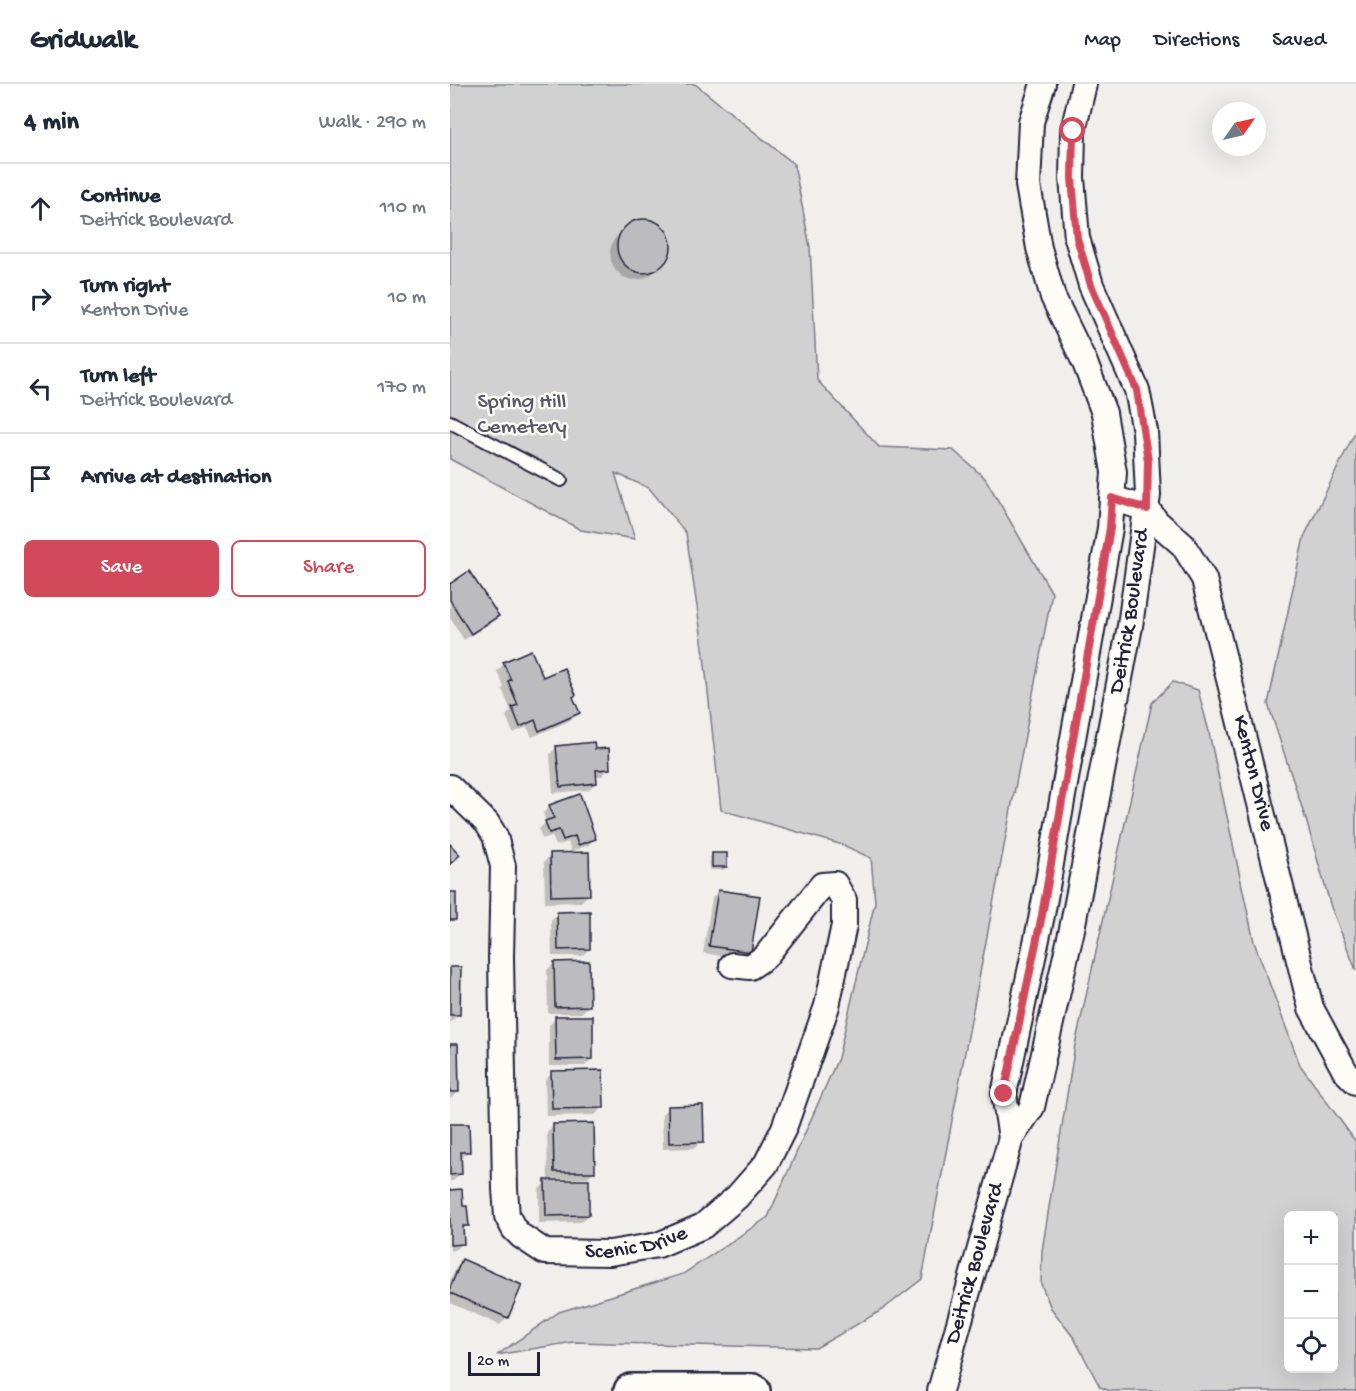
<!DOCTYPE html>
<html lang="en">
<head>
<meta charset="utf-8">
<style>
	:root { --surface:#fff; --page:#f2f2f3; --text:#1f2937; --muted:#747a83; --line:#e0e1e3; --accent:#d1495b }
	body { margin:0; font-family:"Gochi Hand",sans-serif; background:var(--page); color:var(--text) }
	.controls { position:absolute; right:18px; bottom:18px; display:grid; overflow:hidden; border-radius:9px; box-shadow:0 6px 24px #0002 }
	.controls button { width:54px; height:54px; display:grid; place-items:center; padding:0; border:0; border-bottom:2px solid var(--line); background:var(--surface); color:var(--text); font:30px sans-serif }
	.compass { position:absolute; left:762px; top:18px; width:54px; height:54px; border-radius:50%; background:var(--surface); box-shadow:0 6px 24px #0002; rotate:56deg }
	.scale { position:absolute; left:18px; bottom:15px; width:72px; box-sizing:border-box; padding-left:6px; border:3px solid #22223b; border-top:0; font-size:16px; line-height:21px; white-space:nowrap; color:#22223b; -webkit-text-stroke:4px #fdfcf7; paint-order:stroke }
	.stop { position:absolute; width:18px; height:18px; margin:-14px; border:4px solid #d1495b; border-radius:50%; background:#fff }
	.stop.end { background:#d1495b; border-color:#fff; box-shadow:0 2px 6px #0008 }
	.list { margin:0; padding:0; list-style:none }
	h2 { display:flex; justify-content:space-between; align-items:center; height:78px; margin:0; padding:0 24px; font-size:26px }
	h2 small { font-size:20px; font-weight:400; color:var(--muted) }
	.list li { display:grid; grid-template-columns:39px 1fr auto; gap:18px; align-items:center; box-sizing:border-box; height:90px; padding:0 24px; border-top:2px solid var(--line) }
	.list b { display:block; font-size:22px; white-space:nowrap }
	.list p { margin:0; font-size:20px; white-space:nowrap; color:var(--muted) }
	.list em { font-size:20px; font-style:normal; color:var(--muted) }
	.actions { display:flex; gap:12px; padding:18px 24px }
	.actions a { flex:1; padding:14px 0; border:2px solid var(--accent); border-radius:9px; text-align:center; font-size:21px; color:var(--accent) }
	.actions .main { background:var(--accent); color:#fff }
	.icon { flex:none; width:33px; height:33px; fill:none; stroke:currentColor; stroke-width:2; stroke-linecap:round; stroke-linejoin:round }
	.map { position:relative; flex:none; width:906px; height:1307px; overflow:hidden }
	header { display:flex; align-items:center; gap:36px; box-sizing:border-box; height:84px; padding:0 30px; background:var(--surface); border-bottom:2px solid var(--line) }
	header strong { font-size:28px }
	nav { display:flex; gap:33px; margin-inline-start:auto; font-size:21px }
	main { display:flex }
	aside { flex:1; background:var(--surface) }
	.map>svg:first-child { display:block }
	.green { fill:#d2d1d1; stroke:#7a7a86; stroke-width:1.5; fill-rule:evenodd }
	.shadow { fill:#0003 }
	.building { fill:#bcbcc0; stroke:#22223b; stroke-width:1.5 }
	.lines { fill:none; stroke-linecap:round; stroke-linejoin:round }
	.lane-casing { stroke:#22223b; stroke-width:16 }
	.street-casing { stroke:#22223b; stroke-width:28 }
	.secondary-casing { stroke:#22223b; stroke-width:38 }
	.lane { stroke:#fdfcf7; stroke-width:12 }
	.street { stroke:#fdfcf7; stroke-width:24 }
	.secondary { stroke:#fdfcf7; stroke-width:33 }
	.route { stroke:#d1495b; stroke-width:8 }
	.labels { text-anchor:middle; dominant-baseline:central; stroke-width:5; stroke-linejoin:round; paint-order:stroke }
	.park-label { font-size:22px; fill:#575768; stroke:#fdfcf7 }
	.street-label { font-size:22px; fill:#22223b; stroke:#fdfcf7 }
</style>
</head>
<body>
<header>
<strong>Gridwalk</strong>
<nav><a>Map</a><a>Directions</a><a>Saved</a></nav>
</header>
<main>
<aside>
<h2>4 min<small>Walk · 290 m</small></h2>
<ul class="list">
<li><svg class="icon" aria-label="ahead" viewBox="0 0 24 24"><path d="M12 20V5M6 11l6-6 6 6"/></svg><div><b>Continue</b><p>Deitrick Boulevard</p></div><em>110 m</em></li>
<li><svg class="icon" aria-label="right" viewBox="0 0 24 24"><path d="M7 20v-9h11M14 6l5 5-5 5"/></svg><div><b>Turn right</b><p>Kenton Drive</p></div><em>10 m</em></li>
<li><svg class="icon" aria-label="left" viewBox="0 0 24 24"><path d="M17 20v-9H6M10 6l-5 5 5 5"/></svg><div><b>Turn left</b><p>Deitrick Boulevard</p></div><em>170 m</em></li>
<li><svg class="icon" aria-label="arrive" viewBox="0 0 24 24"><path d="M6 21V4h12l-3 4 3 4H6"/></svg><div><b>Arrive at destination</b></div></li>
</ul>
<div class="actions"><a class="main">Save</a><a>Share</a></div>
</aside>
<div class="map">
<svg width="906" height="1307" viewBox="0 0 906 1307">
	<rect width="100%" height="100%" fill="#f0efec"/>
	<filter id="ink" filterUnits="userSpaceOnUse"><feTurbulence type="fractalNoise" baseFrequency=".0167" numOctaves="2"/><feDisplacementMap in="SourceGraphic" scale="12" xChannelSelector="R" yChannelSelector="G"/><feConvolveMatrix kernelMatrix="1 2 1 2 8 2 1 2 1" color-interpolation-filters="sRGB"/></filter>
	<g filter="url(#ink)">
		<g class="green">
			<path d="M0,0H245L344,80L360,163L367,296L429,363L503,366L535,394L602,509L472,1195L432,1226L366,1264L123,1258L47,1271L109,1228L233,1190L318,1133L388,974L425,818L421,774L393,761L271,726L253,563L236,449L199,404L165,389L185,455L131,446L0,375Z"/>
			<path d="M906,346V886L881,823L857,739L818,620L854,453Z"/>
			<path d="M723,598L748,606L758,644L804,858L850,981L906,1058V1307H660L650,1303L624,1254L601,1224L591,1200L592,1167L625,961L702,619ZM838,1132H884V1284H838Z"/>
		</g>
		<g class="shadow">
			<path d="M187,137H197L207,140L214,146L219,156V166L216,175L201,191L192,195L182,196L173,193L165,186L161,177L160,166L163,157L170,149L178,141Z"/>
			<path d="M0,501L47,532L40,539L14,556L0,534Z"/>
			<path d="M54,580L92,595L122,614L128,629L121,636L82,653L77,643L63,649L56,632L61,627L52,605L54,603L47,587Z"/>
			<path d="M107,663L143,667L159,684L152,692H145L146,699L138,706L103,709L100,670Z"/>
			<path d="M100,722L144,755L137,762L121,767L118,758L106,762L102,752L92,755L89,745L96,738L93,729Z"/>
			<path d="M101,770L138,811L131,818L95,819L94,778Z"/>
			<path d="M263,770L276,783L273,786H260L259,773Z"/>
			<path d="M269,807L300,868L293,875L253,869L262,814Z"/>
			<path d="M108,829L139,865L132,872H102L101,836Z"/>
			<path d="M104,879L139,922L131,929H98L97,886Z"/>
			<path d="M0,884L9,930L1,938H0Z"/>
			<path d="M106,934L142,975L135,982H99V941Z"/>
			<path d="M0,962L8,1008L0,1015Z"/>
			<path d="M102,989L152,1024L145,1031L96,1032L95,996Z"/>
			<path d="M219,1023L252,1057L245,1064L213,1065L212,1030Z"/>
			<path d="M104,1041L144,1087L137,1094L98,1095L97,1049Z"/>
			<path d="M0,1042L18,1067L11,1075L10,1090L3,1097H0Z"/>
			<path d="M96,1098L138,1131L131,1138L89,1139V1105Z"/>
			<path d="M0,1107L12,1124L17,1141L12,1147L13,1159L5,1166L0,1167Z"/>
			<path d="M13,1177L57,1233L50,1241L0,1219V1197L6,1184Z"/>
		</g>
		<g class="building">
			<circle cx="194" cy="162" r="27"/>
			<path d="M19,487L49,532L21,550L0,516V500Z"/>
			<path d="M81,566L93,593L114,584L126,611L123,613L130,629L89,647L85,636L70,643L62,623L68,621L58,597L61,596L53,578Z"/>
			<path d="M144,658L145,665L159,664L160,685L146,686L147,699L110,703L106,662Z"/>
			<path d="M130,710L146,755L128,761L125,752L113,756L109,746L99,749L95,737L104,734L99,721Z"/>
			<path d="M0,760L10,771L0,780Z"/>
			<path d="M139,768L140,811L101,812L100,769Z"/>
			<rect x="262" y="769" width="15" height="14"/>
			<path d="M268,806L310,812L301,868L259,862Z"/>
			<rect x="0" y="808" width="6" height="28"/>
			<path d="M140,827V865L108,866L107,828Z"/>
			<path d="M139,877L140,922L105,923L104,878Z"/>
			<path d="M0,883H11L10,931H0Z"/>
			<path d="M105,932H143V975L106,976Z"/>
			<path d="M0,960H8L9,1008H0Z"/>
			<path d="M153,986L154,1024L102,1025L101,987Z"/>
			<path d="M253,1021L254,1058L219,1059L218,1022Z"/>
			<path d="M144,1039L145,1088H104L103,1040Z"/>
			<path d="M0,1040H19L20,1068H11L12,1090L0,1091Z"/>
			<path d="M95,1096H139V1131L96,1132Z"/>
			<path d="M12,1105L13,1122H17L19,1142H13L14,1160L0,1161V1106Z"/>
			<path d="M12,1175L72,1201L58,1234L0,1209V1204Z"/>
		</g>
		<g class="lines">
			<g class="lane-casing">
				<path id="lane" d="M0,338L111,396"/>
			</g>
			<g class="street-casing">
				<g id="street">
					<path id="s1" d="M593,0L581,38L578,101L589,164L603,213L635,279L654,329L664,388L660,444L592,831L554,1010L561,1054L582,1023L622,845L680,542L698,411L695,347L687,306L641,201L627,154L622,94L623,47L634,0"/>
					<path id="s2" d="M662,414L697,425L707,438L733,461L754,495L861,924L895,987L906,998"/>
					<path id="s3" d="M0,703L37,739L45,752L53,782L51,873L55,1105L57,1132L64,1145L71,1152L95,1168L160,1169L208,1161L253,1142L287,1113L316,1080L334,1044L377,922L394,841V816L385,800L372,801L315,873L300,883L282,881"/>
					<path id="s4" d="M490,1307L561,1054"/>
				</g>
			</g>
			<g class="secondary-casing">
				<path id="secondary" d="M181,1307H303"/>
			</g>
			<use href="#lane" class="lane"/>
			<use href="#street" class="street"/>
			<use href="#secondary" class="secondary"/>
		</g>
	</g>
	<g class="lines" filter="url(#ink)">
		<path class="route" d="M554,1010L592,831L660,444L662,414L697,425L698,377L687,306L641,201L627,154L622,94L623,47"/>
	</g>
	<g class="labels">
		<g class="park-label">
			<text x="72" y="319">Spring Hill<tspan x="72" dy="25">Cemetery</tspan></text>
		</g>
		<g class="street-label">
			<text stroke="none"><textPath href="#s1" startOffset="1624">Deitrick Boulevard</textPath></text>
			<text stroke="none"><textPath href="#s2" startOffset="328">Kenton Drive</textPath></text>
			<text stroke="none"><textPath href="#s3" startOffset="594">Scenic Drive</textPath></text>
			<text stroke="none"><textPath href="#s4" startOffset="132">Deitrick Boulevard</textPath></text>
		</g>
	</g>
</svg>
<div class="controls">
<button>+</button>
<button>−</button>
<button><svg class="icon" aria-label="locate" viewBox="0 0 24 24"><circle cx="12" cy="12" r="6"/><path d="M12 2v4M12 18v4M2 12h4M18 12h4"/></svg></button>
</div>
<svg class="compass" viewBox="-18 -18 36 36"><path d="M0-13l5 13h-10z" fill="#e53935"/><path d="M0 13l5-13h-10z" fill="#747a83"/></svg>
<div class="scale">20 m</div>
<div class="stop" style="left:623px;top:47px"></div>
<div class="stop end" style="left:554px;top:1010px"></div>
</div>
</main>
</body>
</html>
